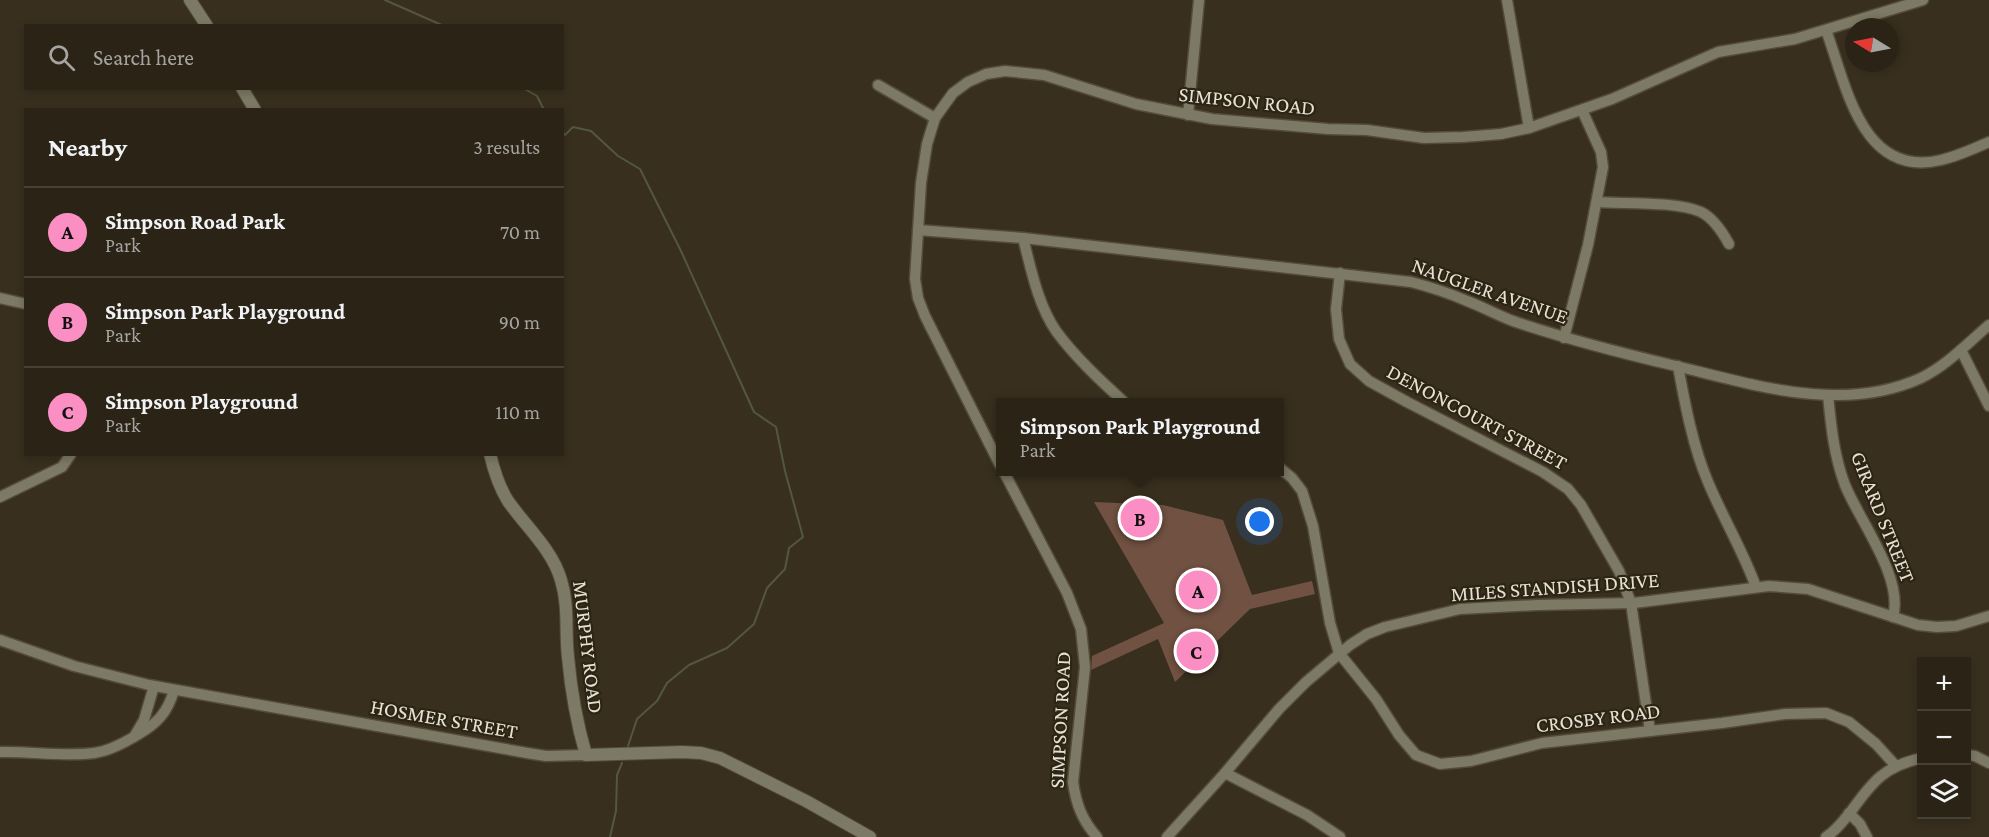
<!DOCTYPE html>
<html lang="en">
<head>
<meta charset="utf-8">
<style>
	:root { --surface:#2a2316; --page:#322b1f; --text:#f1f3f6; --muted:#a5a4a1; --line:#464035; --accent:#fb8fc4 }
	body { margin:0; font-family:"Crimson Pro",serif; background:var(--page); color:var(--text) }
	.controls { position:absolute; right:18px; bottom:18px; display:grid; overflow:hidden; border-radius:0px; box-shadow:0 3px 9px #0003 }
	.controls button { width:54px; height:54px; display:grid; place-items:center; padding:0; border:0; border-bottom:2px solid var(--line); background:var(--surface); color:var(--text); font:30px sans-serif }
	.compass { position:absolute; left:1845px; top:18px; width:54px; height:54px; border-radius:50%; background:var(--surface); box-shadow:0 3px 9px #0003; rotate:280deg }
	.you { position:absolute; left:1260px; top:522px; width:21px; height:21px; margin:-15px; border:4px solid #fff; border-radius:50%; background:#1a73e8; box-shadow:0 0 0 9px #1a73e833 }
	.badge { display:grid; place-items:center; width:39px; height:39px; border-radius:50%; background:var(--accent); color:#111; font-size:20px; font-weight:700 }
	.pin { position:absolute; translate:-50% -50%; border:3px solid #fff; box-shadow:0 2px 6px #0006 }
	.popup { position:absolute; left:996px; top:398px; width:288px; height:78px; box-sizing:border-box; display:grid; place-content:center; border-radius:0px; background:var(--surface); filter:drop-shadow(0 2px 4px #0005); font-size:20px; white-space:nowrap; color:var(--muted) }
	.popup b { font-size:22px; color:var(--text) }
	.popup::after { content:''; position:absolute; left:50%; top:100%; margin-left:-12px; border:12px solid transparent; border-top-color:var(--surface) }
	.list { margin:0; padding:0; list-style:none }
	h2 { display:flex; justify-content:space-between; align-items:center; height:78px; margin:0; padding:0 24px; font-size:26px }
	h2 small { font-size:20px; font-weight:400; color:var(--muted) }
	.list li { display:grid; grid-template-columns:39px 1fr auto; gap:18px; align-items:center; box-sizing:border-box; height:90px; padding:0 24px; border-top:2px solid var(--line) }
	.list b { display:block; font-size:22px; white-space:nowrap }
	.list p { margin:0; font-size:20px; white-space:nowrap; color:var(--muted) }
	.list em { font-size:20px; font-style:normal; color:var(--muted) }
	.icon { flex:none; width:33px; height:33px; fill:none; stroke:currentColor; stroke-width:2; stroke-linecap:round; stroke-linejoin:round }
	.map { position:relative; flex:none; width:1989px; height:837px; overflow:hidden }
	.search { position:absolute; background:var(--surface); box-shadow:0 3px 9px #0003; left:24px; top:24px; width:540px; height:66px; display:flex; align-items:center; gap:15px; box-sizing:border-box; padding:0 21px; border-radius:0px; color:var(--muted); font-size:22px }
	.panel { position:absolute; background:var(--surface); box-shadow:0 3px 9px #0003; left:24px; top:108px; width:540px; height:348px; border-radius:0px }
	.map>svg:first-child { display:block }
	.green { fill:#705142 }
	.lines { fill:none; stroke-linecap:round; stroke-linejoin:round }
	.stream { stroke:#535740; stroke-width:2 }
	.minor-casing { stroke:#544b3b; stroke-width:13 }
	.tertiary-casing { stroke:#544b3b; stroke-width:14 }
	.minor { stroke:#7c7a64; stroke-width:10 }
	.tertiary { stroke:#7c7a64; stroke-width:12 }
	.labels { text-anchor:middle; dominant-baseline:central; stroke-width:4.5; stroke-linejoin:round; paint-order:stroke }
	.street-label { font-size:21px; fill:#e6e0d5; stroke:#2d2514 }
</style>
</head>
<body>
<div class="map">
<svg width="1989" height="837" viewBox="0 0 1989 837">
	<rect width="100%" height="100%" fill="#382f1e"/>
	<path class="green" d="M1094,502L1163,505L1223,520L1252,595L1312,581L1315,594L1250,609L1175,682L1158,639L1091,670L1092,656L1164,623Z"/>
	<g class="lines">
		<g class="stream">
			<path d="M385,0L444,26"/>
			<path d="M523,88L537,96L544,110"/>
			<path d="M562,131L565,135L573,127L591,131L618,156L640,169L681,251L754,412L776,427L785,471L803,537L789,548L785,569L767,588L754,624L727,648L689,665L667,683L657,701L637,719L628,746"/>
			<path d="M610,837L616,811L617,775L622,763"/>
		</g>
		<g class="minor-casing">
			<g id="minor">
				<path d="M1507,0L1529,128"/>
				<path d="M1826,30C1846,84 1861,179 1941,160C1958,156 1973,149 1989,142"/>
				<path d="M878,85L935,118"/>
				<path d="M1188,115L1199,0"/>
				<path d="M1597,202C1625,204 1676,201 1701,212C1713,218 1723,233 1729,244"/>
				<path d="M918,230L1023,238L1411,282C1430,287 1449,293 1467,301C1483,307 1497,315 1513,321C1566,339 1621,353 1676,366C1755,385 1842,414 1921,378C1946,366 1968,343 1989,325"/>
				<path d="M1023,238C1031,269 1038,305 1056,331C1075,357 1101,381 1124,402"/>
				<path d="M1340,273L1336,309L1339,339L1350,364L1369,381L1407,402L1543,472L1568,489L1581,505L1619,571L1631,603L1650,731"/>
				<path d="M0,298L26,304"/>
				<path d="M1564,338L1588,245L1603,167L1601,152L1582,110"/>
				<path d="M1961,350L1989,406"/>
				<path d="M1678,366C1685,404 1693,447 1708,482C1723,518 1743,551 1756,587"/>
				<path d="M1828,395C1831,426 1834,456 1845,485C1860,522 1904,578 1893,617"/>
				<path d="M1000,465L925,316L918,298L915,279L921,183L927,144L935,118L953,93L968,82L986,74L1005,71L1044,75L1136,104L1212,119L1328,129L1367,130L1424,138L1463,137L1501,134L1529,128L1612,99L1718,52L1795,39L1923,0"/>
				<path d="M1280,468L1292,478L1302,491L1313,526L1330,623L1339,653L1376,699L1399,735L1416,755L1440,764L1471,761L1542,743L1722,723L1785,714L1826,713L1849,722L1876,744L1896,766"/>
				<path d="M1004,472L1067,593L1081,629L1085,667L1073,782C1076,804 1082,820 1097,837"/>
				<path d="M0,497L62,467L71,454"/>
				<path d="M0,640L74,666L149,685L527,753L546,756L586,755"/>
				<path d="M134,737L144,720L154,686"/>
				<path d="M0,752C31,751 63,757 94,753C109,751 124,743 137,735C157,724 168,712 174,690"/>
				<path d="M1966,755L1975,756L1989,763"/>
				<path d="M1225,773L1307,815L1340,837"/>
				<path d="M1849,813L1860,824L1867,837"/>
				<path d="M1167,837L1225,773L1279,709L1306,682L1350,645L1367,634L1385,627L1460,609L1538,605L1634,603L1769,586L1808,589L1918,625L1937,627L1956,626L1989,616"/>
				<path d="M1826,837C1837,830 1844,820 1852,810C1873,781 1885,766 1922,758"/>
			</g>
		</g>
		<g class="tertiary-casing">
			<g id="tertiary">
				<path d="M190,0L207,26"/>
				<path d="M242,88L255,110"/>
				<path d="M490,454C494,471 499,487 508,501C526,527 552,549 561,580C569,606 565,631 568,657C571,690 577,724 586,755L682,752L701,753L720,758L806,801L870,837"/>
			</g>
		</g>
		<use href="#minor" class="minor"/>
		<use href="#tertiary" class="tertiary"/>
	</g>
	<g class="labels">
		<g class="street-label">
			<text transform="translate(1247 101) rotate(6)">SIMPSON ROAD</text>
			<text transform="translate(1490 291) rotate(19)">NAUGLER AVENUE</text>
			<text transform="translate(1477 417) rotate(28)">DENONCOURT STREET</text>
			<text transform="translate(1883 517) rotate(68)">GIRARD STREET</text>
			<text transform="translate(1555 587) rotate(-4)">MILES STANDISH DRIVE</text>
			<text transform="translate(588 647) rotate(83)">MURPHY ROAD</text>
			<text transform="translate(1598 718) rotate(-7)">CROSBY ROAD</text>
			<text transform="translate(444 719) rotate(10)">HOSMER STREET</text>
			<text transform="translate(1060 720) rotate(-87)">SIMPSON ROAD</text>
		</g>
	</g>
</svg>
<div class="controls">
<button>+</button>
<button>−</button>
<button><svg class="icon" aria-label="layers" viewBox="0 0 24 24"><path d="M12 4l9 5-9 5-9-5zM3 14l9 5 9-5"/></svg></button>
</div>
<svg class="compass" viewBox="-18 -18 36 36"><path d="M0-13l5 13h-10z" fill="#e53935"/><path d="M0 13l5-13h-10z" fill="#a5a4a1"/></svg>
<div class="you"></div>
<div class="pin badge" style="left:1198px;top:590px">A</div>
<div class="pin badge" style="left:1140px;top:518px">B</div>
<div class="popup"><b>Simpson Park Playground</b>Park</div>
<div class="pin badge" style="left:1196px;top:651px">C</div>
<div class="search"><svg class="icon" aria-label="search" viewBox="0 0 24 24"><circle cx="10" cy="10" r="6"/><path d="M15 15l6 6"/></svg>Search here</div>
<section class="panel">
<h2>Nearby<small>3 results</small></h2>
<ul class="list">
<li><span class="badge">A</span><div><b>Simpson Road Park</b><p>Park</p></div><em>70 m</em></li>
<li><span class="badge">B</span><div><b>Simpson Park Playground</b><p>Park</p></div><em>90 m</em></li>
<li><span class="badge">C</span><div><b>Simpson Playground</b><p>Park</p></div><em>110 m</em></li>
</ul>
</section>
</div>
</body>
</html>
